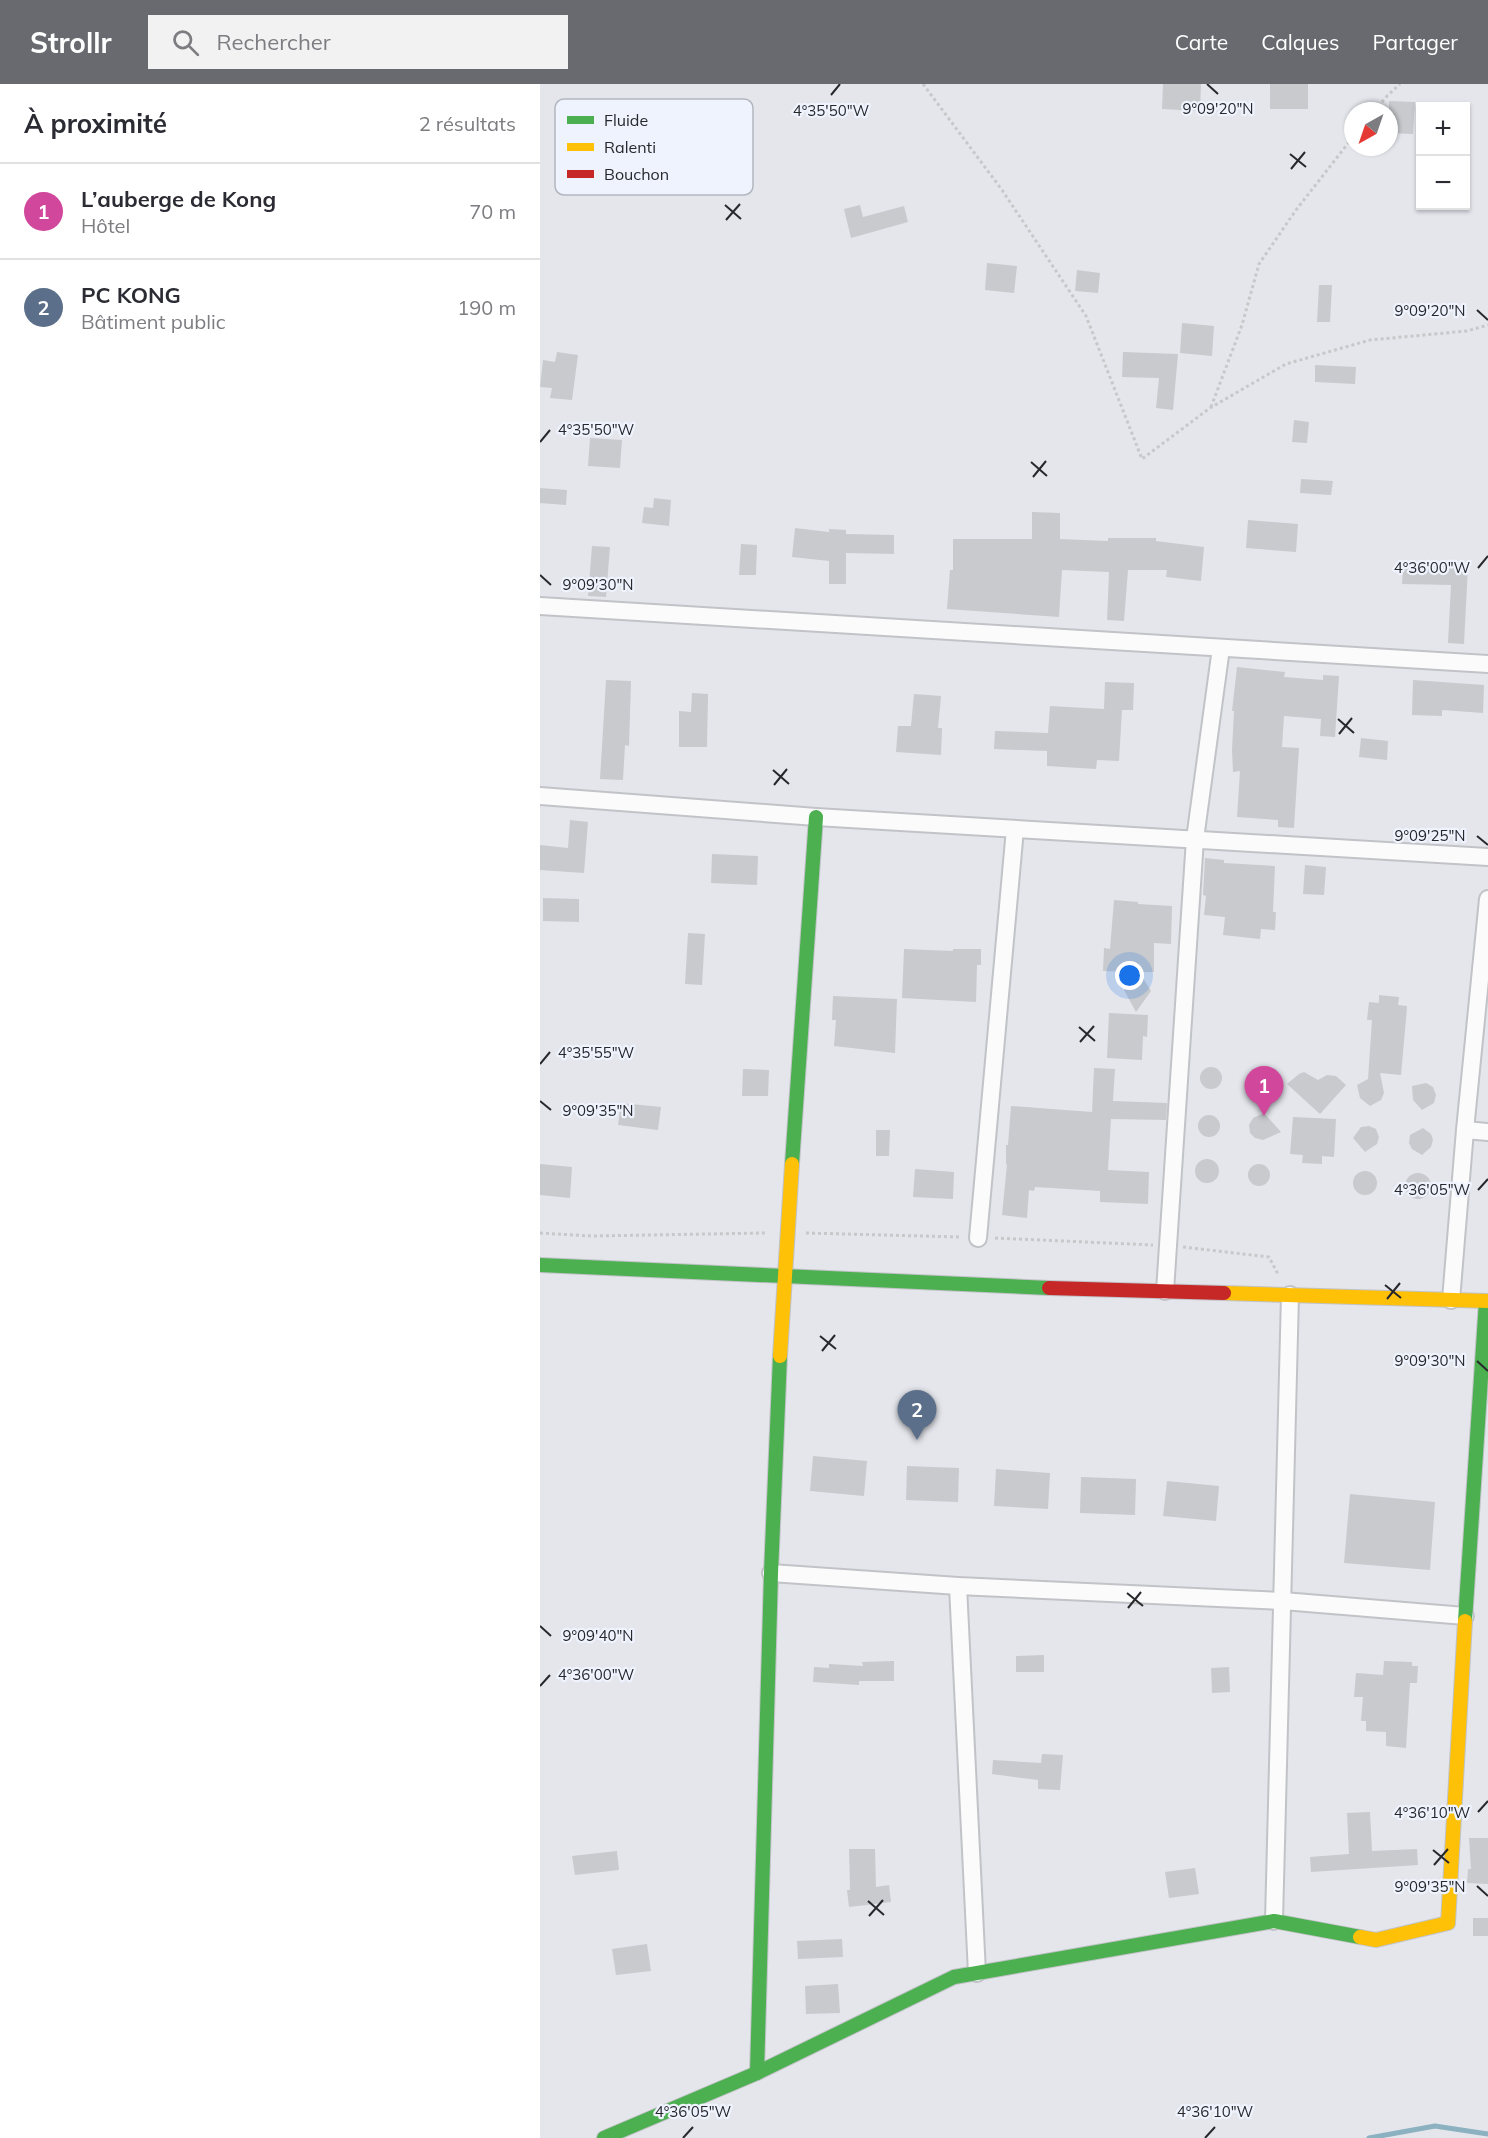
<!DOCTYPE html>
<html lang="fr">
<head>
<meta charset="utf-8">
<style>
	:root { --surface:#fff; --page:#f2f2f3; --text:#2b2b33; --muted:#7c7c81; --line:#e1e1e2; --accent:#686a6f }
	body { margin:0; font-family:Mulish,sans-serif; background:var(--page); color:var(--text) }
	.controls { position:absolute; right:18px; top:18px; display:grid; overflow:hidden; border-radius:0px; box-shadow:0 2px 4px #0004 }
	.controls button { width:54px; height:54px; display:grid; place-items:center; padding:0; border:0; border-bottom:2px solid var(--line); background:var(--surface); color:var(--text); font:30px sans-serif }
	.compass { position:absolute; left:804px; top:18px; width:54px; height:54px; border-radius:50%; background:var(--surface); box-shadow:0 2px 4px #0004; rotate:220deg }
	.you { position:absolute; left:590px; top:892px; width:21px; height:21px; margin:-15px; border:4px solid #fff; border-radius:50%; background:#1a73e8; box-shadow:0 0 0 9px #1a73e833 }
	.badge { display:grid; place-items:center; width:39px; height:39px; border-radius:50%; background:var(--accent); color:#fff; font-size:20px; font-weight:700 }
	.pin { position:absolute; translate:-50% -50px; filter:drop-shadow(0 2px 3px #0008) }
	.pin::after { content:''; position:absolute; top:32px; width:21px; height:18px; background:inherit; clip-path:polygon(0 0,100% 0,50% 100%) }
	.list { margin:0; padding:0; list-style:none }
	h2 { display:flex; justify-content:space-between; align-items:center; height:78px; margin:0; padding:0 24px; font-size:26px }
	h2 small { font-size:20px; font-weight:400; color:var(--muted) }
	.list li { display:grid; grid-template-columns:39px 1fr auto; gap:18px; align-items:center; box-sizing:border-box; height:96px; padding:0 24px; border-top:2px solid var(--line) }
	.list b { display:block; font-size:22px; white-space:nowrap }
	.list p { margin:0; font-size:20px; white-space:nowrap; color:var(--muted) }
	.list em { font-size:20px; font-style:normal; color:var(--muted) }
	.icon { flex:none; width:33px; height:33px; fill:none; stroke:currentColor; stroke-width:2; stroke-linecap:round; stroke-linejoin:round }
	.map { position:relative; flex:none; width:948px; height:2054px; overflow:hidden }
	header { display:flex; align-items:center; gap:36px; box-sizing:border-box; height:84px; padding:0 30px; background:var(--accent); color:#fff }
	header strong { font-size:28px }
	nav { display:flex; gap:33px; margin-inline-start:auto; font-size:21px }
	.search { width:420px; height:54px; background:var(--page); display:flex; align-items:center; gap:15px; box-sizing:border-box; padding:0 21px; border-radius:0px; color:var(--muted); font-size:22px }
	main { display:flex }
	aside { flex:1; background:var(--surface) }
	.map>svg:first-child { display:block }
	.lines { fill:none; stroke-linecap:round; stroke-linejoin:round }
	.stream { stroke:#8cb2c1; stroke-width:5 }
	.building { fill:#c8cace }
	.street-casing { stroke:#c1c3c7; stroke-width:20 }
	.fast-casing { stroke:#c1c3c7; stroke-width:16 }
	.slow-casing { stroke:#c1c3c7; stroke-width:16 }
	.jam-casing { stroke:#c1c3c7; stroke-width:16 }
	.path { stroke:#c7c8c9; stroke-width:3; stroke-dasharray:3 3; stroke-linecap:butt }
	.street { stroke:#fbfbfc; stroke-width:16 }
	.fast { stroke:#4caf50; stroke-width:14 }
	.slow { stroke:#ffc107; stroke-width:14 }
	.jam { stroke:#c62828; stroke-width:14 }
	.ticks { fill:none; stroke:#26282c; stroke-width:2 }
	.key { fill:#eef3fd; stroke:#b2b6be; stroke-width:1.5 }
	.key-label { font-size:16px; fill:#26282c }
	.ticks-label { font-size:15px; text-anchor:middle; fill:#26282c; stroke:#eef3fd; stroke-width:4.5; stroke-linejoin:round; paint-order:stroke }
</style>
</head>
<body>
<header>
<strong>Strollr</strong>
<div class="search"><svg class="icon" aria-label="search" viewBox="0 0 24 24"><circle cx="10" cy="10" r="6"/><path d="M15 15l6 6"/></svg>Rechercher</div>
<nav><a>Carte</a><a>Calques</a><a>Partager</a></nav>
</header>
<main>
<aside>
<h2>À proximité<small>2 résultats</small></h2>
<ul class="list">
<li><span class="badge" style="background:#d1479c">1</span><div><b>L’auberge de Kong</b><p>Hôtel</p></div><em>70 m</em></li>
<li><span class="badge" style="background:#5c6f8a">2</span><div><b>PC KONG</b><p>Bâtiment public</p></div><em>190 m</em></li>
</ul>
</aside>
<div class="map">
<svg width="948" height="2054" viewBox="0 0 948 2054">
	<rect width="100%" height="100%" fill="#e4e6ec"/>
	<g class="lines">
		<path class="stream" d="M829,2054L895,2042L948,2050"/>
	</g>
	<g class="building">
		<path d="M623,0H661L660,27L622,25Z"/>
		<rect x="730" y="0" width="38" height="25"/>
		<path d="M849,17L875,18L873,50L849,49Z"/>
		<path d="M320,121L323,133L364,122L368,138L311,154L304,125Z"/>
		<path d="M447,179L477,182L474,209L445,206Z"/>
		<path d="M537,186L560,189L558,209L535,207Z"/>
		<path d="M779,201H792L790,238H777Z"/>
		<path d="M642,239L674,242L672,272L640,269Z"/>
		<path d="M17,268L38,271L32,316L10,314L12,304L0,303L3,276L15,278Z"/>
		<path d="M583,268L638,270L633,326L616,324L619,294L582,293Z"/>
		<path d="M775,281L816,283L815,300L775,298Z"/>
		<path d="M754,336L769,338L767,359L752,358Z"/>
		<path d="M50,354L82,356L80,384L48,382Z"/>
		<path d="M761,395L793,397L791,411L760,409Z"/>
		<path d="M0,404L27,406L26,421L0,419Z"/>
		<path d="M114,414L131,416L129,442L102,439L104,423L113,424Z"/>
		<path d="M492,428L520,429V455L568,457V454H616V457L664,463L661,497L626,493L627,486H588L584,537L567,536L569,488L522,486L519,533L407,525L410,486H413V455H492Z"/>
		<path d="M708,436L758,440L756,468L706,464Z"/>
		<path d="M255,444L289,448V445L306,446V450L354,451V470L306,469V500H289V477L252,473Z"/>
		<path d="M201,460L217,461L216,491H199Z"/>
		<path d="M52,462L70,463L66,513L48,512Z"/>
		<path d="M863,480L928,482L924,560L908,559L911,501L862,500Z"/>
		<path d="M697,583L745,588L744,593L783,596V591L799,592L795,653L780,652L781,635L744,632L742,663L759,664L754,744L738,743V736L697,733L700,687L693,688L692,666L694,627H692Z"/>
		<path d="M66,596L91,597L89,662L85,661L83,696L60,695Z"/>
		<path d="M873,596L944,601L943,629L902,626V632L872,631Z"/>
		<path d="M565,598L594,599L593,626H582L579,677L557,676L556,685L507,682V667L454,665L455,647L508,649L510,622L564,625Z"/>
		<path d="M152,609L168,610L167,663H139V627L151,628Z"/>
		<path d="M374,610L401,612L398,644H402L401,671L356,668L358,642H371Z"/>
		<path d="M821,654L848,657L847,676L819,673Z"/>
		<path d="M30,736L48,738L44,789L0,786V761L28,764Z"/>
		<path d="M172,770L218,772L217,801L171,799Z"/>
		<path d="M665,774L684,776V779L735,782L733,828H736L735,846L721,845L720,855L683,851L685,833L664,831L666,812L663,811Z"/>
		<path d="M765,781L786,783L784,811L763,810Z"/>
		<path d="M3,814L39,815V838L3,837Z"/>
		<path d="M574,816L598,818V820L632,822L631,860L614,859V888H599L611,907L596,928L584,906L595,888L563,887L564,864L570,865Z"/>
		<path d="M148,849L165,850L162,901L145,900Z"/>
		<path d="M364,865L413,867V865H441V881H437L436,918L362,914Z"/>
		<path d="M839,911L859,913L858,921L867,922L866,935L861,991L840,989L844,1009L841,1016L830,1022L820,1014L817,1001L828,995L832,936H827L829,918L839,919Z"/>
		<path d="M293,912L357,915L355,969L294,962L296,936H292Z"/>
		<path d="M569,929L608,931L607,953L603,952L602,976L567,974Z"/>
		<circle cx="671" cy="994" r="11"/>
		<path d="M554,984L575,985L573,1017L627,1019L626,1036L571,1035L568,1086L609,1088L608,1120L560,1118V1107L495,1103L494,1107L489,1106L487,1134L462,1131L467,1080H466V1061H468L471,1022L552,1028Z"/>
		<path d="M203,985L229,986L228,1012H202Z"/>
		<path d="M720,988L728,989L738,999L730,1010L722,1012L715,1009L711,1001L713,993Z"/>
		<path d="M764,988L778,996L787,991L796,992L806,1001L780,1030L747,1000L759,990Z"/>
		<path d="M886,999L893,1003L896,1011L894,1019L882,1026L873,1016L872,1002Z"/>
		<path d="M81,1019L121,1023L118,1046L78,1041Z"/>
		<path d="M724,1029L741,1048L723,1056L715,1054L710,1049L709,1041L713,1034Z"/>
		<circle cx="669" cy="1042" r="11"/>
		<path d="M753,1033L796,1035L794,1073L782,1072V1080L762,1079L763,1071L750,1070Z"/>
		<path d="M829,1042L836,1045L839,1053L837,1060L825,1068L813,1054L821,1043Z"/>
		<path d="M883,1044L891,1050L893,1056L891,1063L882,1071L872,1065L869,1059L870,1051Z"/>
		<path d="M336,1046H350L349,1072H336Z"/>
		<circle cx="667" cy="1087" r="12"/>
		<path d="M0,1080L32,1083L30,1114L0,1111Z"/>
		<circle cx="719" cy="1091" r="11"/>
		<path d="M375,1085L414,1088L413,1115L373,1113Z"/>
		<circle cx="825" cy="1099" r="12"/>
		<circle cx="878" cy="1102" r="13"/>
		<path d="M273,1372L327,1377L324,1412L270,1407Z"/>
		<path d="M367,1382L419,1384L418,1418L366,1416Z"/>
		<path d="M456,1385L510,1389L508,1425L454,1422Z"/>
		<path d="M541,1393L596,1395L595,1431L540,1429Z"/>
		<path d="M627,1397L679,1402L676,1437L623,1432Z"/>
		<path d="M810,1410L895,1418L890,1486L804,1479Z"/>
		<path d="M504,1571V1588H476V1572Z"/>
		<path d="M354,1577V1597H319V1601L273,1598L274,1583L289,1584V1580L323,1582L322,1578Z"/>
		<path d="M844,1577L872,1578V1582H878L877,1599H870L866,1664L846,1662V1648L826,1647V1637H821L823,1613H814L816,1589L843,1591Z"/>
		<path d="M689,1583L690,1608L672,1609L671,1584Z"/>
		<path d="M502,1670L523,1671L520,1706L498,1705V1696L452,1690L453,1676L501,1679Z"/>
		<path d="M830,1728L832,1767L877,1765L878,1781L771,1788L770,1773L809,1770L807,1729Z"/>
		<path d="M929,1754H948V1800L927,1799L928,1785H931Z"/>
		<path d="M309,1765H335L336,1803L349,1801L351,1818L309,1823L307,1806H310Z"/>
		<path d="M77,1767L79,1786L35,1791L32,1772Z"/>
		<path d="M655,1784L659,1810L629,1814L625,1788Z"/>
		<rect x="933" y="1834" width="15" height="18"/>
		<path d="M302,1855L303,1873L258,1875L257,1857Z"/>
		<path d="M107,1860L111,1887L76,1891L72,1865Z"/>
		<path d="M298,1900L300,1929L266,1930L265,1902Z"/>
	</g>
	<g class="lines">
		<g class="street-casing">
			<g id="street">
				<path d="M0,522L948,580"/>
				<path d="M0,712L276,733L948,773"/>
				<path d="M925,1046L948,1048"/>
				<path d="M438,1154L475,745"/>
				<path d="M625,1207L655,755L681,564"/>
				<path d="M911,1216L925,1046L948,815"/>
				<path d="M231,1489L418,1502L743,1517L925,1532"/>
				<path d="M418,1502L437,1889"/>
				<path d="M734,1837L750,1211"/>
			</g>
		</g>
		<g class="fast-casing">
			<g id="fast">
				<path d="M252,1080L276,733"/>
				<path d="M0,1181L509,1204"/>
				<path d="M925,1537L946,1217"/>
				<path d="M217,1989L231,1489L240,1272"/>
				<path d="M64,2054L217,1989L414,1893L734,1837L820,1853"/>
			</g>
		</g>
		<g class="slow-casing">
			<g id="slow">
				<path d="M684,1209L948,1217"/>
				<path d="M240,1272L252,1080"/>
				<path d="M820,1853L836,1856L908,1839L925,1537"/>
			</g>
		</g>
		<g class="jam-casing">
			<path id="jam" d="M509,1204L684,1209"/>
		</g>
		<g class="path">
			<path d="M383,0L462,106L546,232L602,375L670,324L746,280L830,256L927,247L948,241"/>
			<path d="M834,27L847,12L860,0"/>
			<path d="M671,323L702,241L719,180L756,126L813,53"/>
			<path d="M0,1149L51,1152L226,1149"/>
			<path d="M266,1149L421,1153"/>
			<path d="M455,1154L613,1161"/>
			<path d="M643,1163L729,1173L739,1192"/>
		</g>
		<use href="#street" class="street"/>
		<use href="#fast" class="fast"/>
		<use href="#slow" class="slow"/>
		<use href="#jam" class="jam"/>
	</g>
	<path class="ticks" d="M667,0L678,10M291,11L300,0M750,70L766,83M751,85L765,68M185,121L201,135M186,136L200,120M937,226L948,236M0,358L10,346M491,378L507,392M493,393L506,377M938,484L948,472M0,491L11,501M798,635L814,649M799,650L812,634M233,686L249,700M234,701L247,685M937,752L948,761M539,943L555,957M540,958L554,942M0,980L10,968M0,1017L11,1026M938,1106L948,1095M845,1201L861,1214M847,1215L860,1199M280,1252L296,1265M282,1267L295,1251M937,1277L948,1287M587,1509L603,1522M588,1524L601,1508M0,1542L11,1552M0,1602L10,1591M938,1728L948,1717M893,1766L909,1779M894,1781L908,1765M937,1802L948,1812M328,1817L344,1831M329,1832L343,1816M143,2054L153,2043M665,2054L675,2043"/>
	<rect x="15" y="15" width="198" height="96" rx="9" class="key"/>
	<rect x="27" y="32" width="27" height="8" fill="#4caf50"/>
	<rect x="27" y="59" width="27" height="8" fill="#ffc107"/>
	<rect x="27" y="86" width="27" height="8" fill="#c62828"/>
	<g class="key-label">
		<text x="64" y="42">Fluide</text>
		<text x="64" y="69">Ralenti</text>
		<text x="64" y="96">Bouchon</text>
	</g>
	<g class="ticks-label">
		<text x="678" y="30">9°09'20"N</text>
		<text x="291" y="32">4°35'50"W</text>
		<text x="890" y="232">9°09'20"N</text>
		<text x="56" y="351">4°35'50"W</text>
		<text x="892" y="489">4°36'00"W</text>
		<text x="58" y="506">9°09'30"N</text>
		<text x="890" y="757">9°09'25"N</text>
		<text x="56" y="974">4°35'55"W</text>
		<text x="58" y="1032">9°09'35"N</text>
		<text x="892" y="1111">4°36'05"W</text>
		<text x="890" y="1282">9°09'30"N</text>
		<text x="58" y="1557">9°09'40"N</text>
		<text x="56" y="1596">4°36'00"W</text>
		<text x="892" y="1734">4°36'10"W</text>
		<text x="890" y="1808">9°09'35"N</text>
		<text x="153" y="2033">4°36'05"W</text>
		<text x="675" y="2033">4°36'10"W</text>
	</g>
</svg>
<div class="controls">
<button>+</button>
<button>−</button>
</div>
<svg class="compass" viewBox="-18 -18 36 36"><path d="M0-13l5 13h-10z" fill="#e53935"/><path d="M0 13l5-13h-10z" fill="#7c7c81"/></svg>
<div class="you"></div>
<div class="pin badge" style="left:724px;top:1032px;background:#d1479c">1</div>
<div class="pin badge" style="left:377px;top:1356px;background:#5c6f8a">2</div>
</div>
</main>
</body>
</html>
